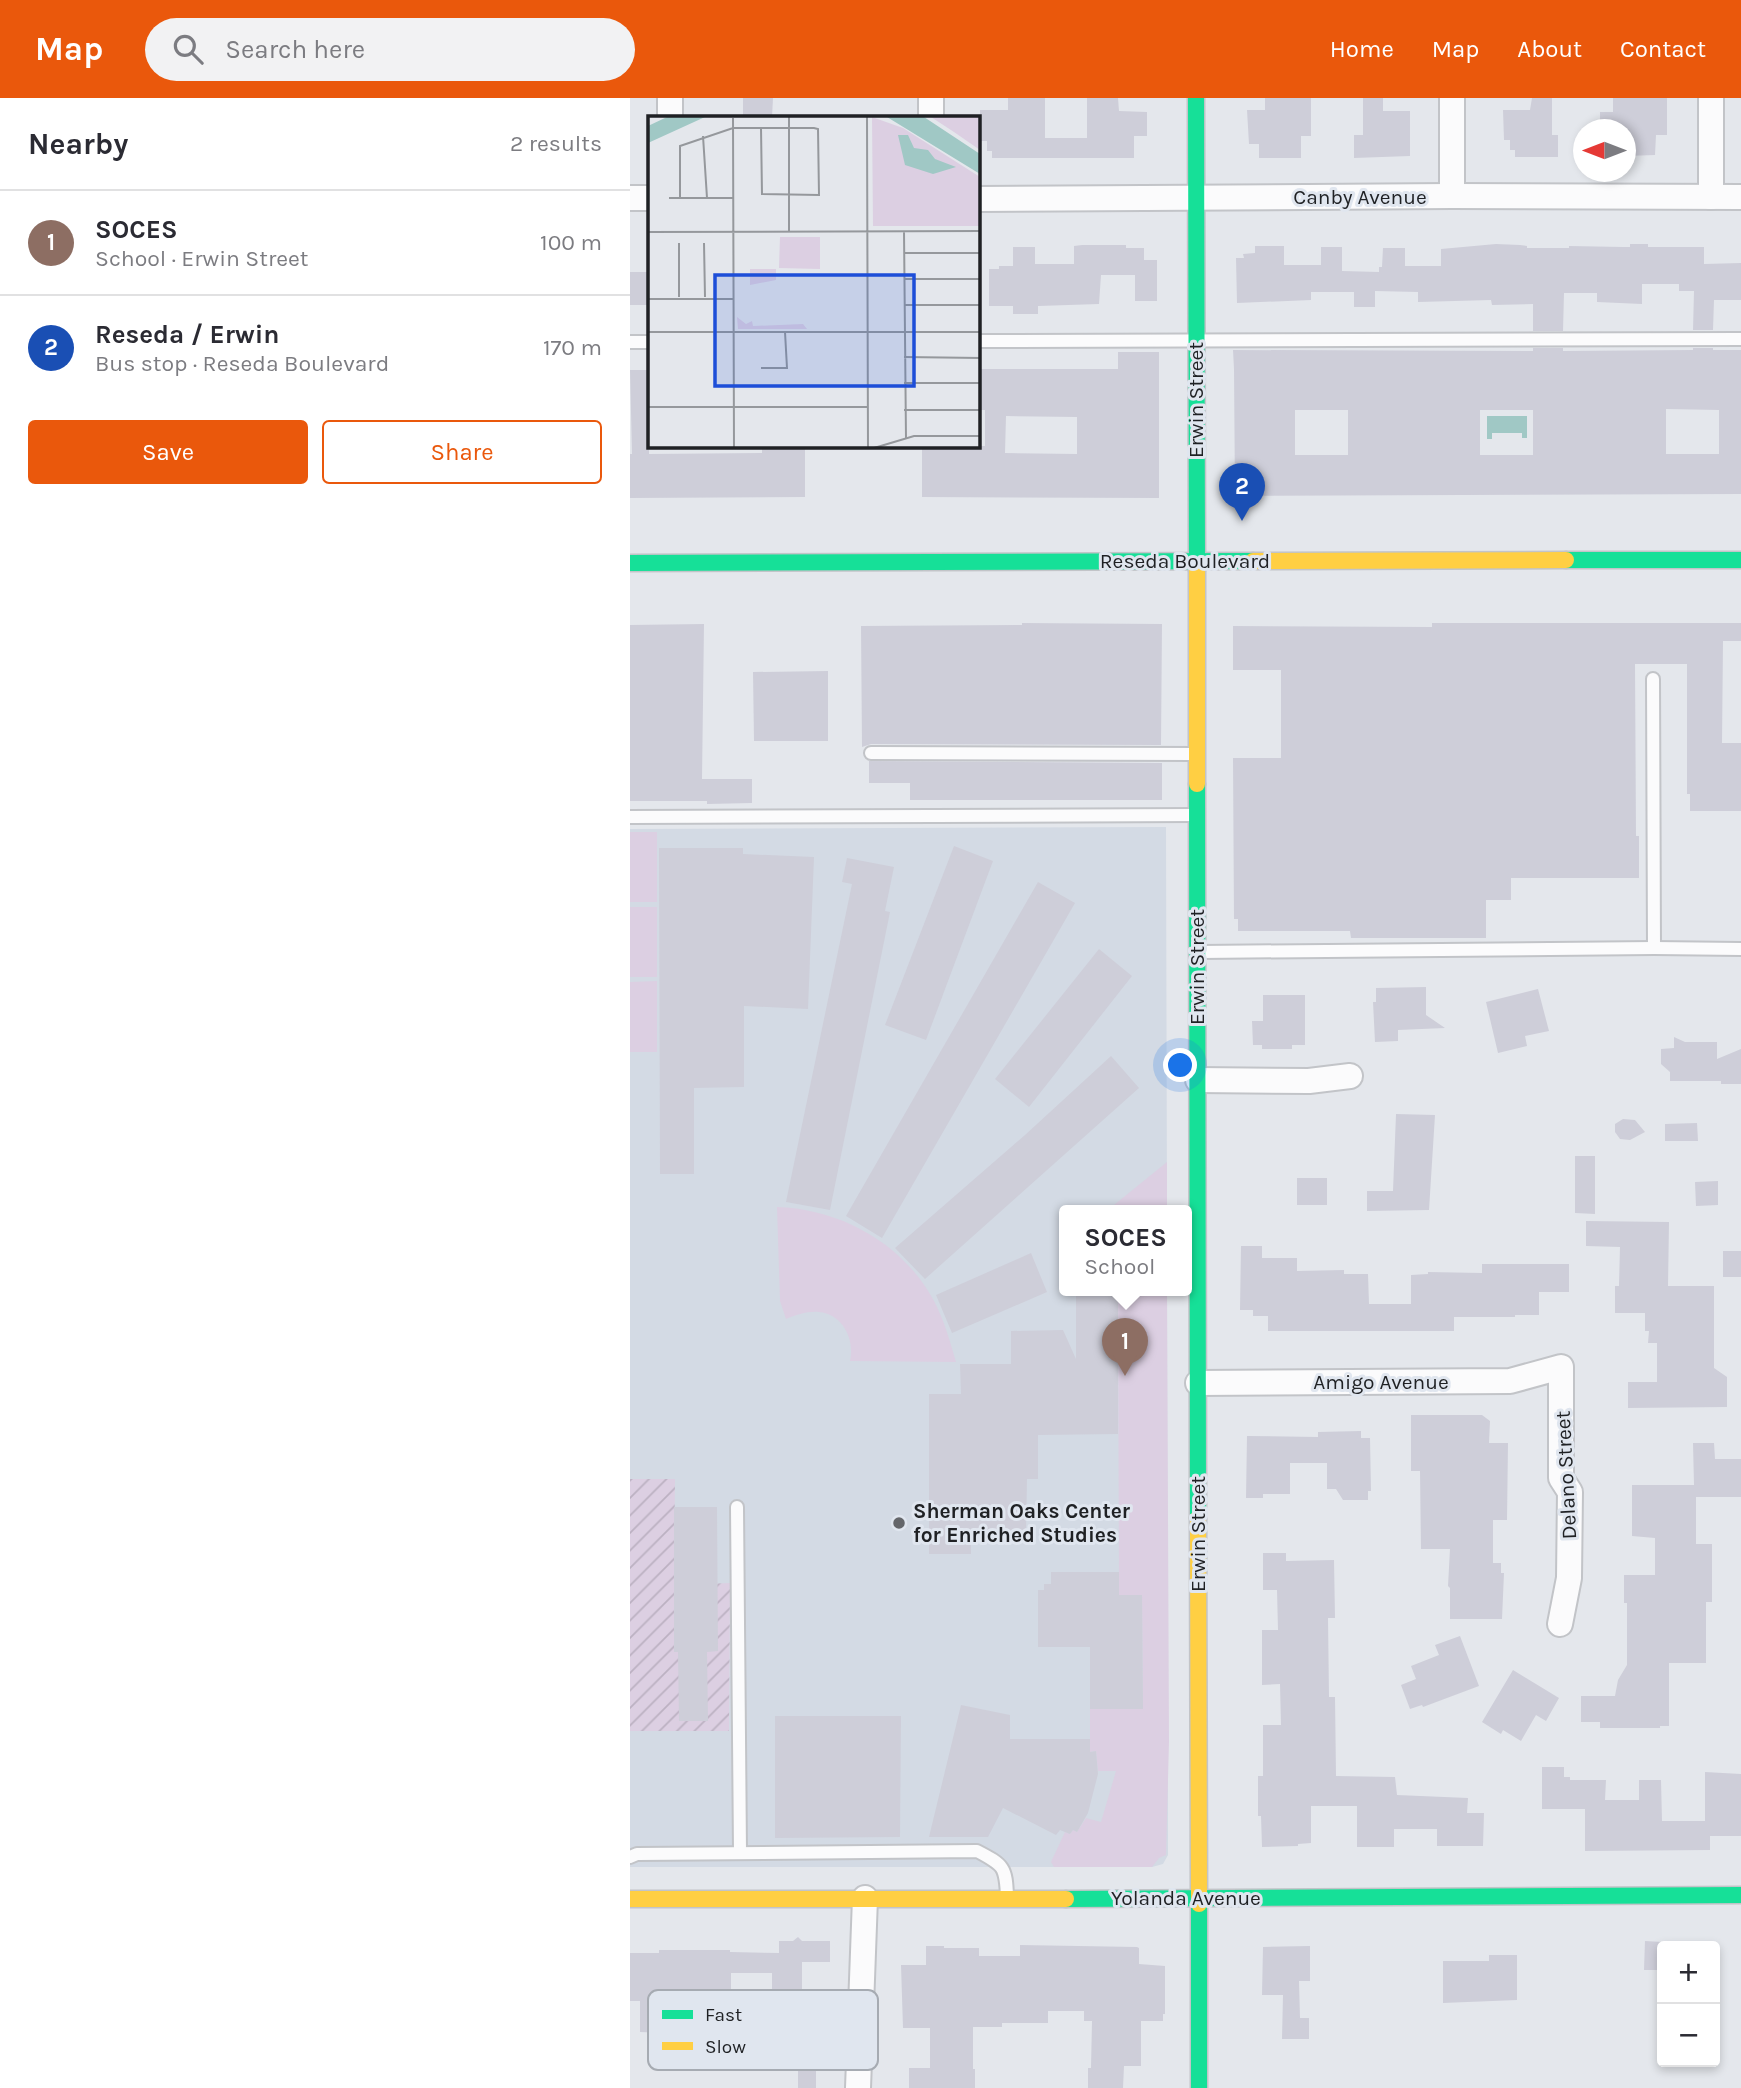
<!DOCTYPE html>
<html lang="en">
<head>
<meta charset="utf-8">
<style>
	:root { --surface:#fff; --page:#f2f2f3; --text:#2b2b33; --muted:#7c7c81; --line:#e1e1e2; --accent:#ea580c }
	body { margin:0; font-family:Karla,sans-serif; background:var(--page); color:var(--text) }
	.controls { position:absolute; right:21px; bottom:21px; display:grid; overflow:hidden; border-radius:7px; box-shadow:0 4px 10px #0003 }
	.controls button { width:63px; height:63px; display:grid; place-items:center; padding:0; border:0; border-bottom:2px solid var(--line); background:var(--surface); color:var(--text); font:35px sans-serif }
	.compass { position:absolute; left:943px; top:21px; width:63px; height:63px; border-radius:50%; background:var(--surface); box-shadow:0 4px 10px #0003; rotate:270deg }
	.you { position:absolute; left:551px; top:968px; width:24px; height:24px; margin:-18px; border:5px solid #fff; border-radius:50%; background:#1a73e8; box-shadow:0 0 0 10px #1a73e833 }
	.badge { display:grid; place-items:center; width:46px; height:46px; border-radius:50%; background:var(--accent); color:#fff; font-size:23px; font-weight:700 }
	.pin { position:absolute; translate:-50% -58px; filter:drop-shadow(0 2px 4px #0008) }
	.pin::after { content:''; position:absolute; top:37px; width:24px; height:21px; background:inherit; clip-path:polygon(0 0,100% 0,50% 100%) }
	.popup { position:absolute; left:429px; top:1107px; width:133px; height:91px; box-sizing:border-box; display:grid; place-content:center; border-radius:7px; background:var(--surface); filter:drop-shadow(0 2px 5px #0005); font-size:23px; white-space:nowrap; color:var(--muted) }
	.popup b { font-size:26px; color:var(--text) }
	.popup::after { content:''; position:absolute; left:50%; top:100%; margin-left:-14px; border:14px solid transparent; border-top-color:var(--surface) }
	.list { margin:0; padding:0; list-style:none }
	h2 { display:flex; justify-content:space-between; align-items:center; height:91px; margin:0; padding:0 28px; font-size:30px }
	h2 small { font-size:23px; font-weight:400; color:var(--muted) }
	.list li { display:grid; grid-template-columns:46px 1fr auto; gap:21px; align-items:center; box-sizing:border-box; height:105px; padding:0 28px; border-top:2px solid var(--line) }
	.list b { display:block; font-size:26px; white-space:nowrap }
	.list p { margin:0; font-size:23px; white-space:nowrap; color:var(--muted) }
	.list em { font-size:23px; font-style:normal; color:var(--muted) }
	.actions { display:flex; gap:14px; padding:21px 28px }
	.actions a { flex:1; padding:16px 0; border:2px solid var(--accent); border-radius:7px; text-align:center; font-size:24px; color:var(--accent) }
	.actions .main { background:var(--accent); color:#fff }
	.icon { flex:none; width:38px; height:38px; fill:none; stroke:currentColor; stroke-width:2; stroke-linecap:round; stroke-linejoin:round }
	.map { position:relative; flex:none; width:1111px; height:1990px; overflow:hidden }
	header { display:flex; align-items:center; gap:42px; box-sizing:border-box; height:98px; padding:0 35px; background:var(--accent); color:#fff }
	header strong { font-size:33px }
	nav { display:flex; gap:38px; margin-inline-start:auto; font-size:24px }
	.search { width:490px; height:63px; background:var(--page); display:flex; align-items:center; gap:18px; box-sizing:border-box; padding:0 24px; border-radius:38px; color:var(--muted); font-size:26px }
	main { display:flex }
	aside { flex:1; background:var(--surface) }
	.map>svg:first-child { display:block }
	.built { fill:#d3dae4 }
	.grass { fill:#dccfe2 }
	.garden { fill:url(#garden-furrows) }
	.water { fill:#a0c8c5 }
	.building { fill:#ceced9; fill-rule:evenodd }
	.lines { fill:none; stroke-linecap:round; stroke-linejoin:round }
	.lane-casing { stroke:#c2c4c8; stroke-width:16 }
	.street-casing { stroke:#c2c4c8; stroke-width:28 }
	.fast-casing { stroke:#c2c4c8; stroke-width:19 }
	.slow-casing { stroke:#c2c4c8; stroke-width:19 }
	.lane { stroke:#fbfbfc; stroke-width:12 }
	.street { stroke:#fbfbfc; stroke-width:24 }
	.fast { stroke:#16e098; stroke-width:16 }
	.slow { stroke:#ffcf43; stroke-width:16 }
	.poi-dot { fill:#64666a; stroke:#e0e6ef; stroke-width:2.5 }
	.labels { text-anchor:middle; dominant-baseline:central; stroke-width:6; stroke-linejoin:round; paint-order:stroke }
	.street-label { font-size:21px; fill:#1f2124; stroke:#e0e6ef }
	.poi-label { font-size:21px; font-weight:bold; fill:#1f2124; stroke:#e0e6ef; text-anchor:start }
	.inset-road { fill:none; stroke:#95989c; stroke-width:2 }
	.view { fill:#1d4ed8; fill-opacity:0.15; stroke:#1d4ed8; stroke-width:3.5 }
	.inset-edge { fill:none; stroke:#1f2124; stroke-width:3.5 }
	.key { fill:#e0e6ef; stroke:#a6abb2; stroke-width:2 }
	.key-label { font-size:19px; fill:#1f2124 }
</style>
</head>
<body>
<header>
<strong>Map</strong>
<div class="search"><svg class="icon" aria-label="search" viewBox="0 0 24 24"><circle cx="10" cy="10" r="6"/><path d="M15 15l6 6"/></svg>Search here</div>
<nav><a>Home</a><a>Map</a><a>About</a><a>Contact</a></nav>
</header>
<main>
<aside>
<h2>Nearby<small>2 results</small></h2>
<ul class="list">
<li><span class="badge" style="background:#8d6e63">1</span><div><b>SOCES</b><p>School · Erwin Street</p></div><em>100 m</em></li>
<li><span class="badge" style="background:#1a4fb4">2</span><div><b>Reseda / Erwin</b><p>Bus stop · Reseda Boulevard</p></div><em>170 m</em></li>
</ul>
<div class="actions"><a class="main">Save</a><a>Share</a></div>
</aside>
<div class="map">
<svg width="1111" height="1990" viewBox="0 0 1111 1990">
	<defs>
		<pattern id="garden-furrows" width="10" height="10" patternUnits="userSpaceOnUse" patternTransform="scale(1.75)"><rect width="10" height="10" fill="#dccfe2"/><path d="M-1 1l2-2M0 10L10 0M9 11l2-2" fill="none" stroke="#bcb1c2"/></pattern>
	</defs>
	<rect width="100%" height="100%" fill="#e4e7ec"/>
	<path class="built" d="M536,729L537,1112H434V1192H537L538,1757L533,1766L522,1769H0V731Z"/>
	<g class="grass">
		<rect x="0" y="734" width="27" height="70"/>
		<rect x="0" y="809" width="27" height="70"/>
		<path d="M27,883V954H0V884Z"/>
		<path d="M537,1064V1112H485L484,1107Z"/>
		<path d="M147,1109C210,1111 273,1145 304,1203C314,1222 320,1243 326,1264L220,1263C225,1242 213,1216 189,1214C178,1213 166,1217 156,1221L150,1203Z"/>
		<path d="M488,1192H537L539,1643L536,1757L529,1760L522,1769H424L421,1764L435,1734L440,1736L443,1732L447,1734L456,1720L471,1724L486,1673H468L466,1653L460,1654V1611H513L512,1497H489Z"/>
	</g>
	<path class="garden" d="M0,1381H45L44,1475L49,1487L100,1485L99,1633H0Z"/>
	<path class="water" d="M857,318H897V340H892V335H862V341H857Z"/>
	<g class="building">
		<path d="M113,0H143L142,19H113Z"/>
		<path d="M378,0H415V40H457V0H488L489,13L517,14V38H504V60H362V53H357V43H350V12H378Z"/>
		<path d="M635,0H681V38H671V60H629V46H619L617,12H635Z"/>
		<path d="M733,0H753V13H780V58L724,60V37H733Z"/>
		<path d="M902,0H922V37H928V59H885V52H880V42H874L873,12H900Z"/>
		<path d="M983,0H1037V37H1026L1025,57L996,58V32H970V14H983Z"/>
		<path d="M866,146L890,147L897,148V150H939V148L993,149H1000V146H1018V149H1074V166L1111,165V202H1084L1083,232H1063L1064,193H1049V186H1012V206L967,204V195H934L933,233H903V206L862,207L861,202L788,204V194L745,193V209H724V194H681V202L607,205L606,160H614L613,156L625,155V148H654V167H691V149H712V173L749,174V169H752L753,150H775V168H811V151Z"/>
		<path d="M452,147H496V150H514V162H527V203H505V177H471L469,206L408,208V216H383V208H359V171H369V168H383V149H405V166H444V148Z"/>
		<rect x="0" y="174" width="19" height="33"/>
		<path d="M903,250H933V253L1063,252V250H1083V252H1111V396L605,398L604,271L603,252L903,253ZM1036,311L1089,312V356H1036ZM665,312H718V357H665ZM850,312H903V357H850Z"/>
		<path d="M488,254H529V400L292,399V348H355V312H348V271H488ZM376,318L447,319V356L375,355Z"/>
		<path d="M0,272H19V356L132,355V348H175V399L0,400V356H2Z"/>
		<path d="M392,525L532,526L531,647L241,646L232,649L231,528L392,527Z"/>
		<path d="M802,525H1111V543H1093L1092,645H1111V713H1060V696H1057V566H1005L1006,738H1009V780H881V802H856V840H721L720,833H608V821H604L603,660H651V572H603V528L802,529Z"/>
		<path d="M74,526L72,681H122V705L77,706V703H0V527Z"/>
		<path d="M198,573V643H124L123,574Z"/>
		<path d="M239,663L532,665V702H280V685H239Z"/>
		<path d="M324,748L363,763L296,942L255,927Z"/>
		<path d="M29,750H113V756L184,759L178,911L114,908V989L64,990V1076H30Z"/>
		<path d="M217,760L264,769L255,813L260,814L200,1112L156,1104L222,786L212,784Z"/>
		<path d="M408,784L445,805L252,1140L216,1118Z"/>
		<path d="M469,851L502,878L399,1009L365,981Z"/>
		<path d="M796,889V917L815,930L768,932V943L745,944L743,904H746V890Z"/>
		<path d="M908,891L919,933L895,938L897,948L868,955L856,904Z"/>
		<path d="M633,897H675V947H662V951H632V947H623L622,923H633Z"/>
		<path d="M1044,939L1055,944H1087V961L1111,951V986H1091V983H1040V974L1031,966V951L1044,950Z"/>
		<path d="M481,958L509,990L295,1181L265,1150L395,1037Z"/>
		<path d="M766,1016L805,1017L799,1112L737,1113V1093H763Z"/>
		<path d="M993,1021L1005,1022L1015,1034L1000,1042L990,1041L985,1034V1026Z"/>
		<path d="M1067,1025L1068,1043H1035V1026Z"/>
		<path d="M945,1058H965V1116L945,1115Z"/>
		<rect x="667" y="1080" width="30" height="27"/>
		<path d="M1088,1083V1107L1066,1108L1065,1084Z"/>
		<path d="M956,1123L1039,1124L1038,1188H1084V1270L1097,1279V1309L998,1310V1284H1027V1245H1018L1019,1233H1015V1215H985V1188H989L990,1149L956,1148Z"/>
		<path d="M611,1148H632V1160H667V1173L714,1172V1176H738L739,1206H781V1177L798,1176V1174L852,1175V1166H939V1194H909V1217H885V1219H824V1233H638V1218H623V1212H610Z"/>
		<rect x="1093" y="1153" width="18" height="26"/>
		<path d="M401,1155L417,1194L322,1235L306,1197Z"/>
		<path d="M446,1192H488V1336L408,1337V1381H397L396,1433L341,1434V1456H299V1296H331L330,1266H381V1233L433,1232L446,1261Z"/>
		<path d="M781,1317H852L860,1323L859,1345H878L877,1422H863V1465H871V1475H874L872,1521H820V1490L818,1488L820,1451H791L790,1373H781Z"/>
		<path d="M731,1333V1340H740L741,1393H738V1402H713L706,1391H697V1365H660V1396H633V1400H616L617,1338L688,1339V1334Z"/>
		<path d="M1063,1345H1084L1085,1361H1111V1399H1066V1446H1082V1504H1076V1565H1039V1628H1030V1630H970V1624H951V1598H985L988,1582L997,1567V1505H994V1477H1025V1440L1002,1438V1387H1064Z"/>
		<path d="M44,1409H87L88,1553L77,1554L78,1623H49L48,1554H44Z"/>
		<path d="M633,1455H656V1463L704,1462L705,1520H698L699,1599H705L706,1678L765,1679L767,1697L838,1700L837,1715H854L853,1748H807V1731H764V1749H727V1708H681V1745L668,1746V1748L632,1749L631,1718H628V1678H633V1627H651L650,1586L632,1587V1532H648L647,1492H633Z"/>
		<path d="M421,1474H489V1497H512L513,1611H460V1549H408V1492H414V1486H421Z"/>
		<path d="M830,1538L849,1588L793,1609L792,1607L780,1611L771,1587L786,1581L781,1568L809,1557L805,1547Z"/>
		<path d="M883,1572L929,1600L916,1623L906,1617L891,1643L873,1632L871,1636L852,1624Z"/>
		<path d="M331,1607L380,1617V1641H460V1654L466,1653L468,1676L458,1715L447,1734L443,1732L440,1736L430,1732L426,1737L373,1710L358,1739H299Z"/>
		<path d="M145,1618H271L270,1739L145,1740Z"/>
		<path d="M912,1669H934V1679H940V1682H976L975,1702H1009V1682H1031L1032,1723H1075V1674L1111,1676V1738H1080V1752L955,1753V1711H912Z"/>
		<path d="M168,1839L172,1843H200V1864H172V1894H169V1938H186V1990H168V1961H117V1916L142,1914V1875H101V1911L53,1912V1916H36L35,1935L10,1934V1903H0V1855H29V1852H100V1854L149,1855V1843H163Z"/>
		<path d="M1015,1843L1032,1844V1872H1014Z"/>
		<path d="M390,1847L507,1849L509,1850V1866L535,1868V1916H533V1923H511V1968H494L493,1990H458V1970H461L462,1923H454V1913H418V1925H372V1929H343V1971H345V1990H279V1970H300V1930H273L271,1867H296V1848H314V1850H349V1858H390Z"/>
		<path d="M680,1848V1883H669L670,1920H679V1941H652L653,1897H632L633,1849Z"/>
		<path d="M859,1857H887V1902L813,1905V1863H859Z"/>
	</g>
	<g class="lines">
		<g class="lane-casing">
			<g id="lane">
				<path d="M348,243L1111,241"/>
				<path d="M0,244H19"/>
				<path d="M1023,581L1024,850"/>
				<path d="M241,655L566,656"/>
				<path d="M0,719L566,717"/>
				<path d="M571,854L1024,850L1111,851"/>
				<path d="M107,1409L110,1754"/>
				<path d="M0,1759L7,1756L347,1753C374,1767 376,1769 377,1799"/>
			</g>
		</g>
		<g class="street-casing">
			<g id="street">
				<path d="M40,0V19"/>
				<path d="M301,0V19"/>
				<path d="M1081,0V99"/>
				<path d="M822,98V0"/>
				<path d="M0,100H19"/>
				<path d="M348,101L822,98L1111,99"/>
				<path d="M568,982L679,983L720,978"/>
				<path d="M568,1285L880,1283L931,1269V1380L940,1394L939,1480L930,1526"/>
				<path d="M228,1990L235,1800"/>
			</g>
		</g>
		<g class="fast-casing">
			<g id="fast">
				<path d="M566,0L567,472"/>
				<path d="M936,462H1111"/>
				<path d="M0,465L623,463"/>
				<path d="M567,686L568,1420"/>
				<path d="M436,1801L1111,1797"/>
				<path d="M569,1806V1990"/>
			</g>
		</g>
		<g class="slow-casing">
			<g id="slow">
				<path d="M623,463L936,462"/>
				<path d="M567,472V686"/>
				<path d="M568,1420L569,1806"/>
				<path d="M0,1801H436"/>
			</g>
		</g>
		<use href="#lane" class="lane"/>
		<use href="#street" class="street"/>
		<use href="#fast" class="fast"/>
		<use href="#slow" class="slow"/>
	</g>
	<circle class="poi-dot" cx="269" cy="1425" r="7"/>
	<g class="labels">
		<g class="street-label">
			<text x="730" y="99">Canby Avenue</text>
			<text transform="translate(566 302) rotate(-90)">Erwin Street</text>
			<text x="555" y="463">Reseda Boulevard</text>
			<text transform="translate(567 869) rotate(-90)">Erwin Street</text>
			<text x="751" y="1284">Amigo Avenue</text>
			<text transform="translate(936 1377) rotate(-93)">Delano Street</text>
			<text transform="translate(568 1436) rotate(-90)">Erwin Street</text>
			<text x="556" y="1800">Yolanda Avenue</text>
		</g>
		<g class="poi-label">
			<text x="283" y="1413">Sherman Oaks Center<tspan x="283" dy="24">for Enriched Studies</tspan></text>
		</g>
	</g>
	<g transform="translate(18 18)">
		<rect width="332" height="332" fill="#e4e7ec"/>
		<path d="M172,121V153L131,152L132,121ZM89,201L98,208L104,205L105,210L155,208L159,213H90Z" fill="#dccfe2"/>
		<path d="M224,1L255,12L332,61V110H225ZM283,1H332V34L306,16Z" fill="#dccfe2"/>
		<path d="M102,153H128V164L102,169Z" fill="#dccfe2"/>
		<path d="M19,1H57L0,27V10ZM239,1H276L332,38V58ZM250,19H260L266,32L280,34L287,43L308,51L285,58L257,49Z" fill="#a0c8c5"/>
		<path class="inset-road" d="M141,1V115M219,1L220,332M85,2L86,332M55,20L59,82M21,82H86M32,82V30L85,12H166L170,13L171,79L114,78L113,12M256,115L258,323M0,116L333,115M31,127V181M56,127L57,181M256,137H333M256,163H333M0,183H86M256,189H333M0,216H333M256,241L333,242M113,252H139L137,216M256,267H333M0,291H220M256,294H333M95,332H198M226,332L266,320H333"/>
		<path class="view" d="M67,159H266V270H67Z"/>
		<rect width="332" height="332" class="inset-edge"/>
	</g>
	<rect x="18" y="1892" width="230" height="80" rx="10" class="key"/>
	<rect x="32" y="1912" width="31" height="9" fill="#16e098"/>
	<rect x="32" y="1944" width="31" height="8" fill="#ffcf43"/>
	<g class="key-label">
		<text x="75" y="1923">Fast</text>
		<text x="75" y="1955">Slow</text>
	</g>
</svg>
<div class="controls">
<button>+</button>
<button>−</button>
</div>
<svg class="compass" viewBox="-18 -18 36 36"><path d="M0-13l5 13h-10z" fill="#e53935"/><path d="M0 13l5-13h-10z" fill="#7c7c81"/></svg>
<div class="you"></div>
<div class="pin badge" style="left:495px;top:1278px;background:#8d6e63">1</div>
<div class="popup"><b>SOCES</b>School</div>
<div class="pin badge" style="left:612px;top:423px;background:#1a4fb4">2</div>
</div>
</main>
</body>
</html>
